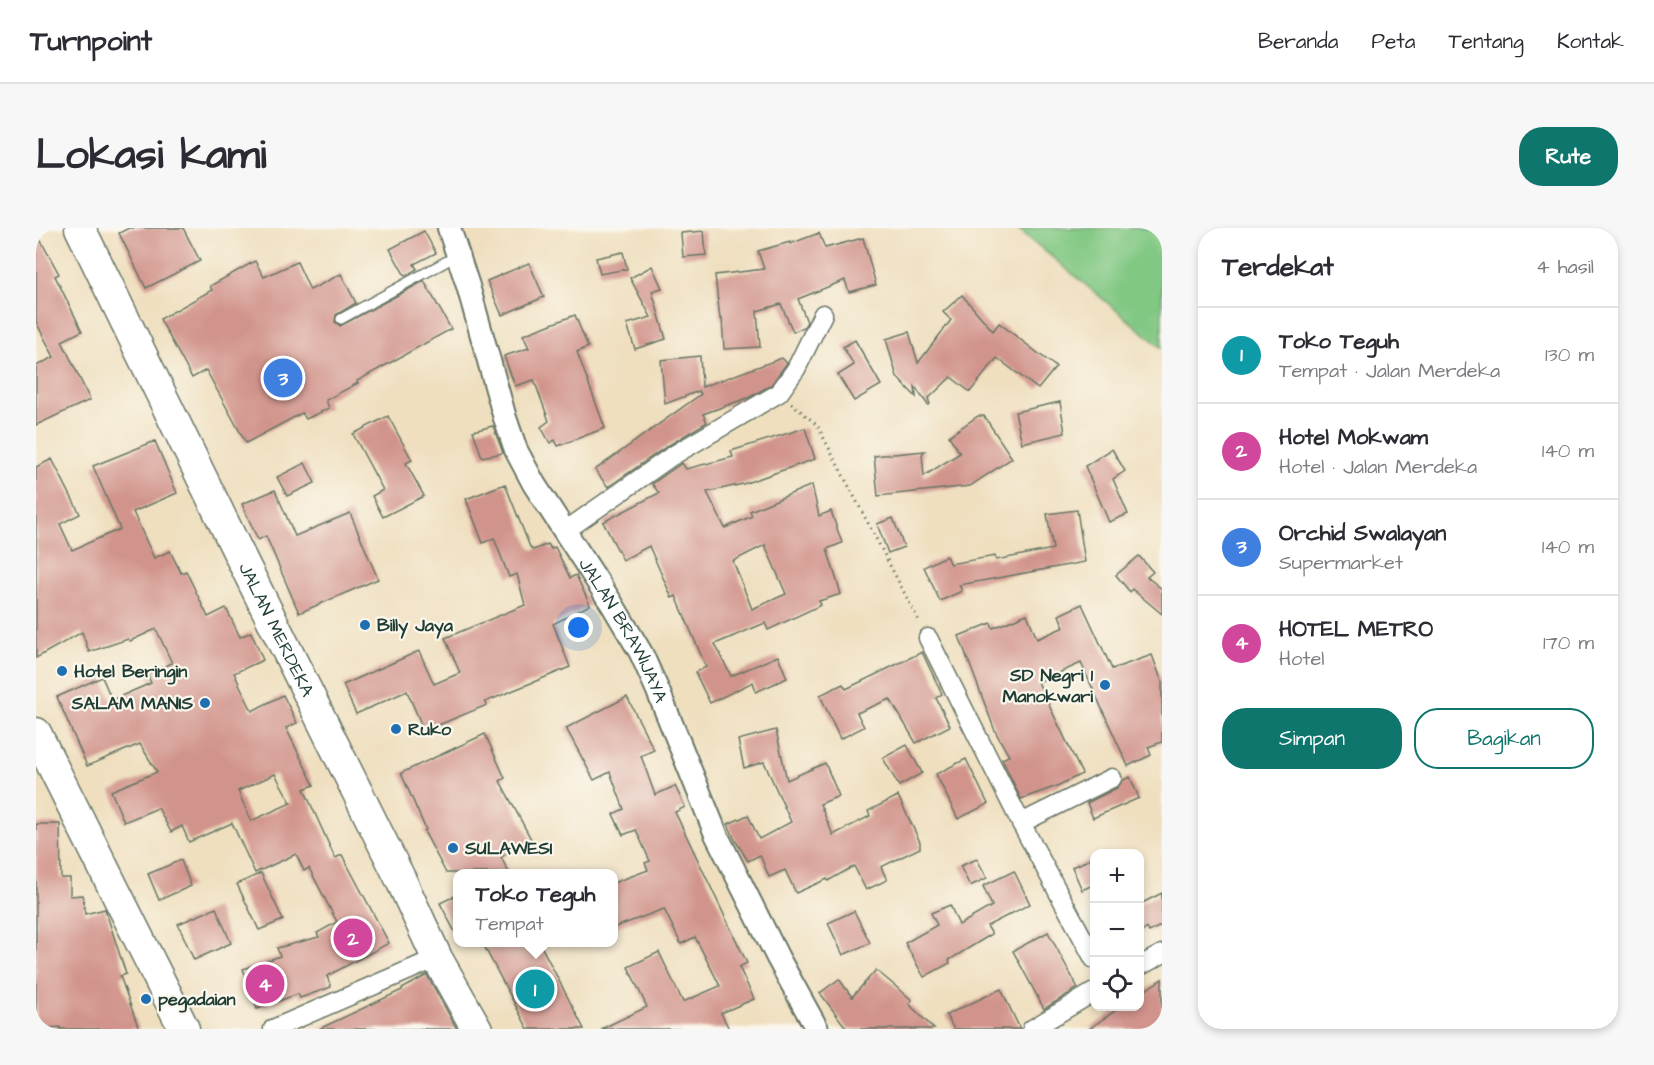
<!DOCTYPE html>
<html lang="id">
<head>
<meta charset="utf-8">
<style>
	:root { --surface:#fff; --page:#f7f7f7; --text:#2b2b33; --muted:#7c7c81; --line:#e1e1e2; --accent:#0f766e }
	body { margin:0; font-family:"Architects Daughter",sans-serif; background:var(--page); color:var(--text) }
	.controls { position:absolute; right:18px; bottom:18px; display:grid; overflow:hidden; border-radius:12px; box-shadow:0 3px 9px #0003 }
	.controls button { width:54px; height:54px; display:grid; place-items:center; padding:0; border:0; border-bottom:2px solid var(--line); background:var(--surface); color:var(--text); font:30px sans-serif }
	.you { position:absolute; left:543px; top:400px; width:21px; height:21px; margin:-15px; border:4px solid #fff; border-radius:50%; background:#1a73e8; box-shadow:0 0 0 9px #1a73e833 }
	.badge { display:grid; place-items:center; width:39px; height:39px; border-radius:50%; background:var(--accent); color:#fff; font-size:20px; font-weight:700 }
	.pin { position:absolute; translate:-50% -50%; border:3px solid #fff; box-shadow:0 2px 6px #0006 }
	.popup { position:absolute; left:417px; top:641px; width:165px; height:78px; box-sizing:border-box; display:grid; place-content:center; border-radius:12px; background:var(--surface); filter:drop-shadow(0 2px 4px #0005); font-size:20px; white-space:nowrap; color:var(--muted) }
	.popup b { font-size:22px; color:var(--text) }
	.popup::after { content:''; position:absolute; left:50%; top:100%; margin-left:-12px; border:12px solid transparent; border-top-color:var(--surface) }
	.list { margin:0; padding:0; list-style:none }
	h2 { display:flex; justify-content:space-between; align-items:center; height:78px; margin:0; padding:0 24px; font-size:26px }
	h2 small { font-size:20px; font-weight:400; color:var(--muted) }
	.list li { display:grid; grid-template-columns:39px 1fr auto; gap:18px; align-items:center; box-sizing:border-box; height:96px; padding:0 24px; border-top:2px solid var(--line) }
	.list b { display:block; font-size:22px; white-space:nowrap }
	.list p { margin:0; font-size:20px; white-space:nowrap; color:var(--muted) }
	.list em { font-size:20px; font-style:normal; color:var(--muted) }
	.actions { display:flex; gap:12px; padding:18px 24px }
	.actions a { flex:1; padding:14px 0; border:2px solid var(--accent); border-radius:24px; text-align:center; font-size:21px; color:var(--accent) }
	.actions .main { background:var(--accent); color:#fff }
	.icon { flex:none; width:33px; height:33px; fill:none; stroke:currentColor; stroke-width:2; stroke-linecap:round; stroke-linejoin:round }
	.map { position:relative; flex:none; width:1126px; height:801px; overflow:hidden; border-radius:24px }
	header { display:flex; align-items:center; gap:36px; box-sizing:border-box; height:84px; padding:0 30px; background:var(--surface); border-bottom:2px solid var(--line) }
	header strong { font-size:28px }
	nav { display:flex; gap:33px; margin-inline-start:auto; font-size:21px }
	.intro { display:flex; align-items:center; justify-content:space-between; box-sizing:border-box; height:144px; padding:0 36px }
	h1 { margin:0; font-size:42px }
	.button { padding:15px 27px; border-radius:24px; background:var(--accent); color:#fff; font-size:21px; font-weight:700 }
	main { display:flex; gap:36px; padding:0 36px }
	aside { flex:1; background:var(--surface); border-radius:24px; box-shadow:0 3px 9px #0003 }
	.map>svg:first-child { display:block }
	.green { fill:#81c883; stroke:#50825c; stroke-width:1.5 }
	.building { fill:#d1948c; fill-rule:evenodd }
	.lines { fill:none; stroke-linecap:round; stroke-linejoin:round }
	.service-casing { stroke:#687665; stroke-width:12 }
	.minor-casing { stroke:#687665; stroke-width:21 }
	.tertiary-casing { stroke:#687665; stroke-width:26 }
	.trunk-casing { stroke:#687665; stroke-width:33 }
	.path { stroke:#687665; stroke-width:3; stroke-dasharray:1.5 4.5; stroke-linecap:butt }
	.service { stroke:#fff; stroke-width:9 }
	.minor { stroke:#fff; stroke-width:18 }
	.tertiary { stroke:#fff; stroke-width:22 }
	.trunk { stroke:#fff; stroke-width:30 }
	.poi-dot { fill:#1f6fb2; stroke:#fbf7ec; stroke-width:2 }
	.labels { text-anchor:middle; dominant-baseline:central; stroke-width:4.5; stroke-linejoin:round; paint-order:stroke }
	.poi-label { font-size:18px; font-weight:bold; fill:#1f3d34; stroke:#fbf7ec; text-anchor:start }
	.street-label { font-size:18px; fill:#1f3d34; stroke:#fbf7ec }
</style>
</head>
<body>
<header>
<strong>Turnpoint</strong>
<nav><a>Beranda</a><a>Peta</a><a>Tentang</a><a>Kontak</a></nav>
</header>
<div class="intro"><h1>Lokasi kami</h1><a class="button">Rute</a></div>
<main>
<div class="map">
<svg width="1126" height="801" viewBox="0 0 1126 801">
	<rect width="100%" height="100%" fill="#fbf7ec"/>
	<filter id="ink" filterUnits="userSpaceOnUse"><feTurbulence type="fractalNoise" baseFrequency=".0167" numOctaves="2"/><feDisplacementMap in="SourceGraphic" scale="12" xChannelSelector="R" yChannelSelector="G"/><feConvolveMatrix kernelMatrix="1 2 1 2 8 2 1 2 1" color-interpolation-filters="sRGB"/></filter>
	<filter id="wash" filterUnits="userSpaceOnUse"><feTurbulence type="fractalNoise" baseFrequency=".008" numOctaves="4" result="noise"/><feDisplacementMap in="SourceGraphic" scale="24" xChannelSelector="R" yChannelSelector="G"/><feGaussianBlur stdDeviation="1.35" result="paint"/><feColorMatrix in="noise" values="0 0 0 0 0 0 0 0 0 0 0 0 0 0 0 0 0 1.4 0 .05"/><feComposite in="paint" operator="in"/></filter>
	<g filter="url(#wash)">
		<rect width="100%" height="100%" fill="#efdfbf"/>
		<path class="green" d="M981,0H1126V120Z"/>
		<g id="blocks">
			<g class="building">
				<path d="M93,0H147L164,33L110,60L83,5Z"/>
				<path d="M388,3L400,25L378,36L381,41L369,48L354,21Z"/>
				<path d="M668,3L670,27L647,29L645,5Z"/>
				<path d="M0,4L23,46L19,48L46,103L26,113L54,172L0,197V138L18,129L0,94Z"/>
				<path d="M783,5L789,20L827,10L840,57L813,64L809,52L762,71L771,94L768,99L757,104L745,76L721,83L724,119L688,121L686,90L684,91L679,47L728,41L722,23L754,14V16Z"/>
				<path d="M587,24L591,41L564,46L560,30Z"/>
				<path d="M219,33L228,49L261,34L274,62L305,46L320,75L300,87L299,94L304,98L388,53L415,101L321,153L322,155L290,172L293,180L270,191L266,185L210,215L170,142L156,150L124,91L176,62L174,58Z"/>
				<path d="M493,35L508,69L466,87L451,53Z"/>
				<path d="M616,38L626,60L616,63L630,111L599,121L591,96L615,89L594,50Z"/>
				<path d="M926,67L957,103L963,95L1020,139L1002,161L961,130L934,164L915,149L892,171L894,176L892,177L879,159L880,169L861,149L850,111L873,104L882,135L915,92L907,84Z"/>
				<path d="M539,87L552,119L541,124L569,200L522,218L519,212L514,215L505,199L513,193L498,152L479,158L468,128L493,120L487,107Z"/>
				<path d="M819,112L845,157L818,173L802,147L818,137L807,119Z"/>
				<path d="M664,128L666,159L746,130L751,135L735,157L714,169L667,186L671,194L630,219L572,259L559,242L665,166L663,163L629,176L625,132Z"/>
				<path d="M1024,174L1029,205L986,215L979,184Z"/>
				<path d="M352,188L376,232L370,235L388,268L347,289L336,268L347,262L317,206Z"/>
				<path d="M942,188H948L976,230L934,258L842,268L838,228L889,223L886,226L888,248L924,225L913,208Z"/>
				<path d="M457,198L467,225L446,229L437,203Z"/>
				<path d="M769,200L779,231L707,256L671,264L689,300L716,288L714,283L776,257L783,288L795,283L806,315L791,321L805,366L783,373L785,377L732,402L729,395L679,416L695,448L742,428L751,450L720,464L717,454L674,475L659,444L670,439L640,368L636,370L613,318L587,332L567,294L623,265L616,256L646,235L650,241L697,229L695,223ZM729,317L750,366L716,381L697,333Z"/>
				<path d="M119,213L141,265L97,284L118,330L134,323L145,345L150,343L172,389L190,380L204,409L215,404L227,432L198,445L216,483L247,467L261,495L250,500L278,557L268,561L299,630L306,627L353,715L291,748L295,759L264,770L262,766L221,781L207,741L244,728L241,720L283,709L281,705L301,694L273,640L268,643L260,626L219,645L196,595L153,614L146,598L135,604L122,580L88,594L75,563L121,544L104,516L51,538L21,469L66,449L76,472L115,455L111,446L136,435L120,401L94,413L92,411L53,424L46,404L0,430V239L16,231L44,286L24,296L36,322L84,301L57,238ZM239,546L255,575L215,593L202,563Z"/>
				<path d="M1076,221L1089,243L1077,251L1092,286L1073,294L1049,238Z"/>
				<path d="M269,235L279,255L251,268L241,249Z"/>
				<path d="M469,256L494,319L497,322L512,316L515,321L519,319L534,350L540,347L554,377L517,396L534,439L449,474L451,477L388,503L371,463L320,486L307,457L383,423L398,456L424,445L409,410L489,377L481,346L473,349L458,310L447,315L430,271Z"/>
				<path d="M239,262L259,308L314,285L342,351L263,385L230,308L222,312L206,276Z"/>
				<path d="M1041,282L1049,334L923,357L926,363L904,373L888,339L910,328L914,336L959,328L960,332L1017,321L1011,286Z"/>
				<path d="M857,290L868,319L852,325L841,296Z"/>
				<path d="M1103,328L1117,344L1111,349L1126,361V386L1096,361L1094,364L1080,347Z"/>
				<path d="M1046,376L1076,441L1116,427L1126,454V514L1112,519L1115,527L1092,538L1045,435L1002,454L1046,546L1021,558L985,571L966,531L973,528L959,503L923,408L955,395L957,400L991,386L1001,411L1028,399L1023,387Z"/>
				<path d="M886,424L906,466L900,470L914,498L880,515L854,471L821,485L828,499L804,511L784,467L807,456L810,461Z"/>
				<path d="M591,469L618,522L605,528L619,567L639,558L649,579L639,584L711,735L703,739L718,771L685,785L693,801H565L611,779L592,739L623,724L647,774L684,758L659,709L645,716L628,681L577,700V655L612,642L609,635L614,633L600,602L587,607L577,586L588,581L574,544L558,552L530,500Z"/>
				<path d="M740,502L751,552L789,535L803,568L784,576L797,607L834,588L832,583L862,568L884,614V620L845,639L851,652L830,662L818,638L792,653L791,651L760,665L749,642L733,649L724,627L712,633L699,612L692,596L712,587L723,611L755,594L728,534L708,540L702,512Z"/>
				<path d="M449,506L469,550L464,553L496,613L465,629L473,645H410L388,603L390,602L365,545Z"/>
				<path d="M871,517L886,545L863,558L847,530Z"/>
				<path d="M930,531L952,576L922,591L900,546Z"/>
				<path d="M1094,549L1103,570L1057,590L1051,575L1081,560L1087,552Z"/>
				<path d="M0,596H24L25,650H34V668L47,667L49,686L69,681L90,746L84,748L103,801H24V799L0,801Z"/>
				<path d="M1059,629V656L1046,662L1036,639Z"/>
				<path d="M941,631L951,650L934,658L924,638Z"/>
				<path d="M145,632L155,658L123,672L112,646Z"/>
				<path d="M978,643L994,676L951,698L956,706L913,732L914,735L888,749L869,715L901,697L895,685L914,677L923,697L956,678L947,658Z"/>
				<path d="M225,645L247,692L223,702L201,656Z"/>
				<path d="M1126,665V697L1113,704L1111,700L1104,705V676Z"/>
				<path d="M421,667V708L404,675Z"/>
				<path d="M180,680L195,715L158,732L142,696Z"/>
				<path d="M818,683L834,715L807,727L792,695Z"/>
				<path d="M1012,704L1042,760L1008,781L977,723Z"/>
				<path d="M460,714H503L548,801H492L449,720Z"/>
				<path d="M840,742L876,772L873,776L898,801H811L784,765L803,751L816,769Z"/>
				<path d="M391,747L421,801H283L366,762V761Z"/>
				<path d="M1126,751V801H1053L1086,778H1104V766Z"/>
				<path d="M965,761L984,801H918L910,787Z"/>
			</g>
		</g>
	</g>
	<g filter="url(#ink)">
		<use href="#blocks" fill-opacity="0" stroke="#687665" stroke-width="1.5"/>
		<g class="lines">
			<g class="service-casing">
				<path id="service" d="M305,91L422,27"/>
			</g>
			<g class="minor-casing">
				<g id="minor">
					<path d="M529,303L636,228L743,165L760,141L787,86"/>
					<path d="M892,410L985,595L1058,731"/>
					<path d="M985,595L1076,550"/>
					<path d="M1104,738L1126,726"/>
					<path d="M237,801L401,730"/>
					<path d="M996,801L1058,764"/>
				</g>
			</g>
			<g class="tertiary-casing">
				<g id="tertiary">
					<path id="s1" d="M413,0L432,58L469,190L480,222L498,256L576,376L605,425L622,463L680,606L742,730L781,801"/>
				</g>
			</g>
			<g class="trunk-casing">
				<g id="trunk">
					<path id="s2" d="M44,0L205,330L364,650L401,730L441,801"/>
					<path d="M0,505L148,801"/>
				</g>
			</g>
			<path class="path" d="M755,175L781,197L884,395"/>
			<use href="#service" class="service"/>
			<use href="#minor" class="minor"/>
			<use href="#tertiary" class="tertiary"/>
			<use href="#trunk" class="trunk"/>
		</g>
	</g>
	<g class="poi-dot">
		<circle cx="329" cy="397" r="6"/>
		<circle cx="26" cy="443" r="6"/>
		<circle cx="1069" cy="457" r="6"/>
		<circle cx="169" cy="475" r="6"/>
		<circle cx="360" cy="501" r="6"/>
		<circle cx="417" cy="620" r="6"/>
		<circle cx="110" cy="771" r="6"/>
	</g>
	<g class="labels">
		<g class="poi-label">
			<text x="341" y="397">Billy Jaya</text>
			<text x="38" y="443">Hotel Beringin</text>
			<text x="1057" y="447" text-anchor="end">SD Negri 1<tspan x="1057" dy="21">Manokwari</tspan></text>
			<text x="157" y="475" text-anchor="end">SALAM MANIS</text>
			<text x="372" y="501">Ruko</text>
			<text x="429" y="620">SULAWESI</text>
			<text x="122" y="771">pegadaian</text>
		</g>
		<g class="street-label">
			<text stroke="none"><textPath href="#s2" startOffset="447">JALAN MERDEKA</textPath></text>
			<text stroke="none"><textPath href="#s1" startOffset="442">JALAN BRAWIJAYA</textPath></text>
		</g>
	</g>
</svg>
<div class="controls">
<button>+</button>
<button>−</button>
<button><svg class="icon" aria-label="locate" viewBox="0 0 24 24"><circle cx="12" cy="12" r="6"/><path d="M12 2v4M12 18v4M2 12h4M18 12h4"/></svg></button>
</div>
<div class="you"></div>
<div class="pin badge" style="left:499px;top:761px;background:#0f9aa8">1</div>
<div class="popup"><b>Toko Teguh</b>Tempat</div>
<div class="pin badge" style="left:317px;top:710px;background:#d1479c">2</div>
<div class="pin badge" style="left:247px;top:150px;background:#3f7fe0">3</div>
<div class="pin badge" style="left:229px;top:756px;background:#d1479c">4</div>
</div>
<aside>
<h2>Terdekat<small>4 hasil</small></h2>
<ul class="list">
<li><span class="badge" style="background:#0f9aa8">1</span><div><b>Toko Teguh</b><p>Tempat · Jalan Merdeka</p></div><em>130 m</em></li>
<li><span class="badge" style="background:#d1479c">2</span><div><b>Hotel Mokwam</b><p>Hotel · Jalan Merdeka</p></div><em>140 m</em></li>
<li><span class="badge" style="background:#3f7fe0">3</span><div><b>Orchid Swalayan</b><p>Supermarket</p></div><em>140 m</em></li>
<li><span class="badge" style="background:#d1479c">4</span><div><b>HOTEL METRO</b><p>Hotel</p></div><em>170 m</em></li>
</ul>
<div class="actions"><a class="main">Simpan</a><a>Bagikan</a></div>
</aside>
</main>
</body>
</html>
